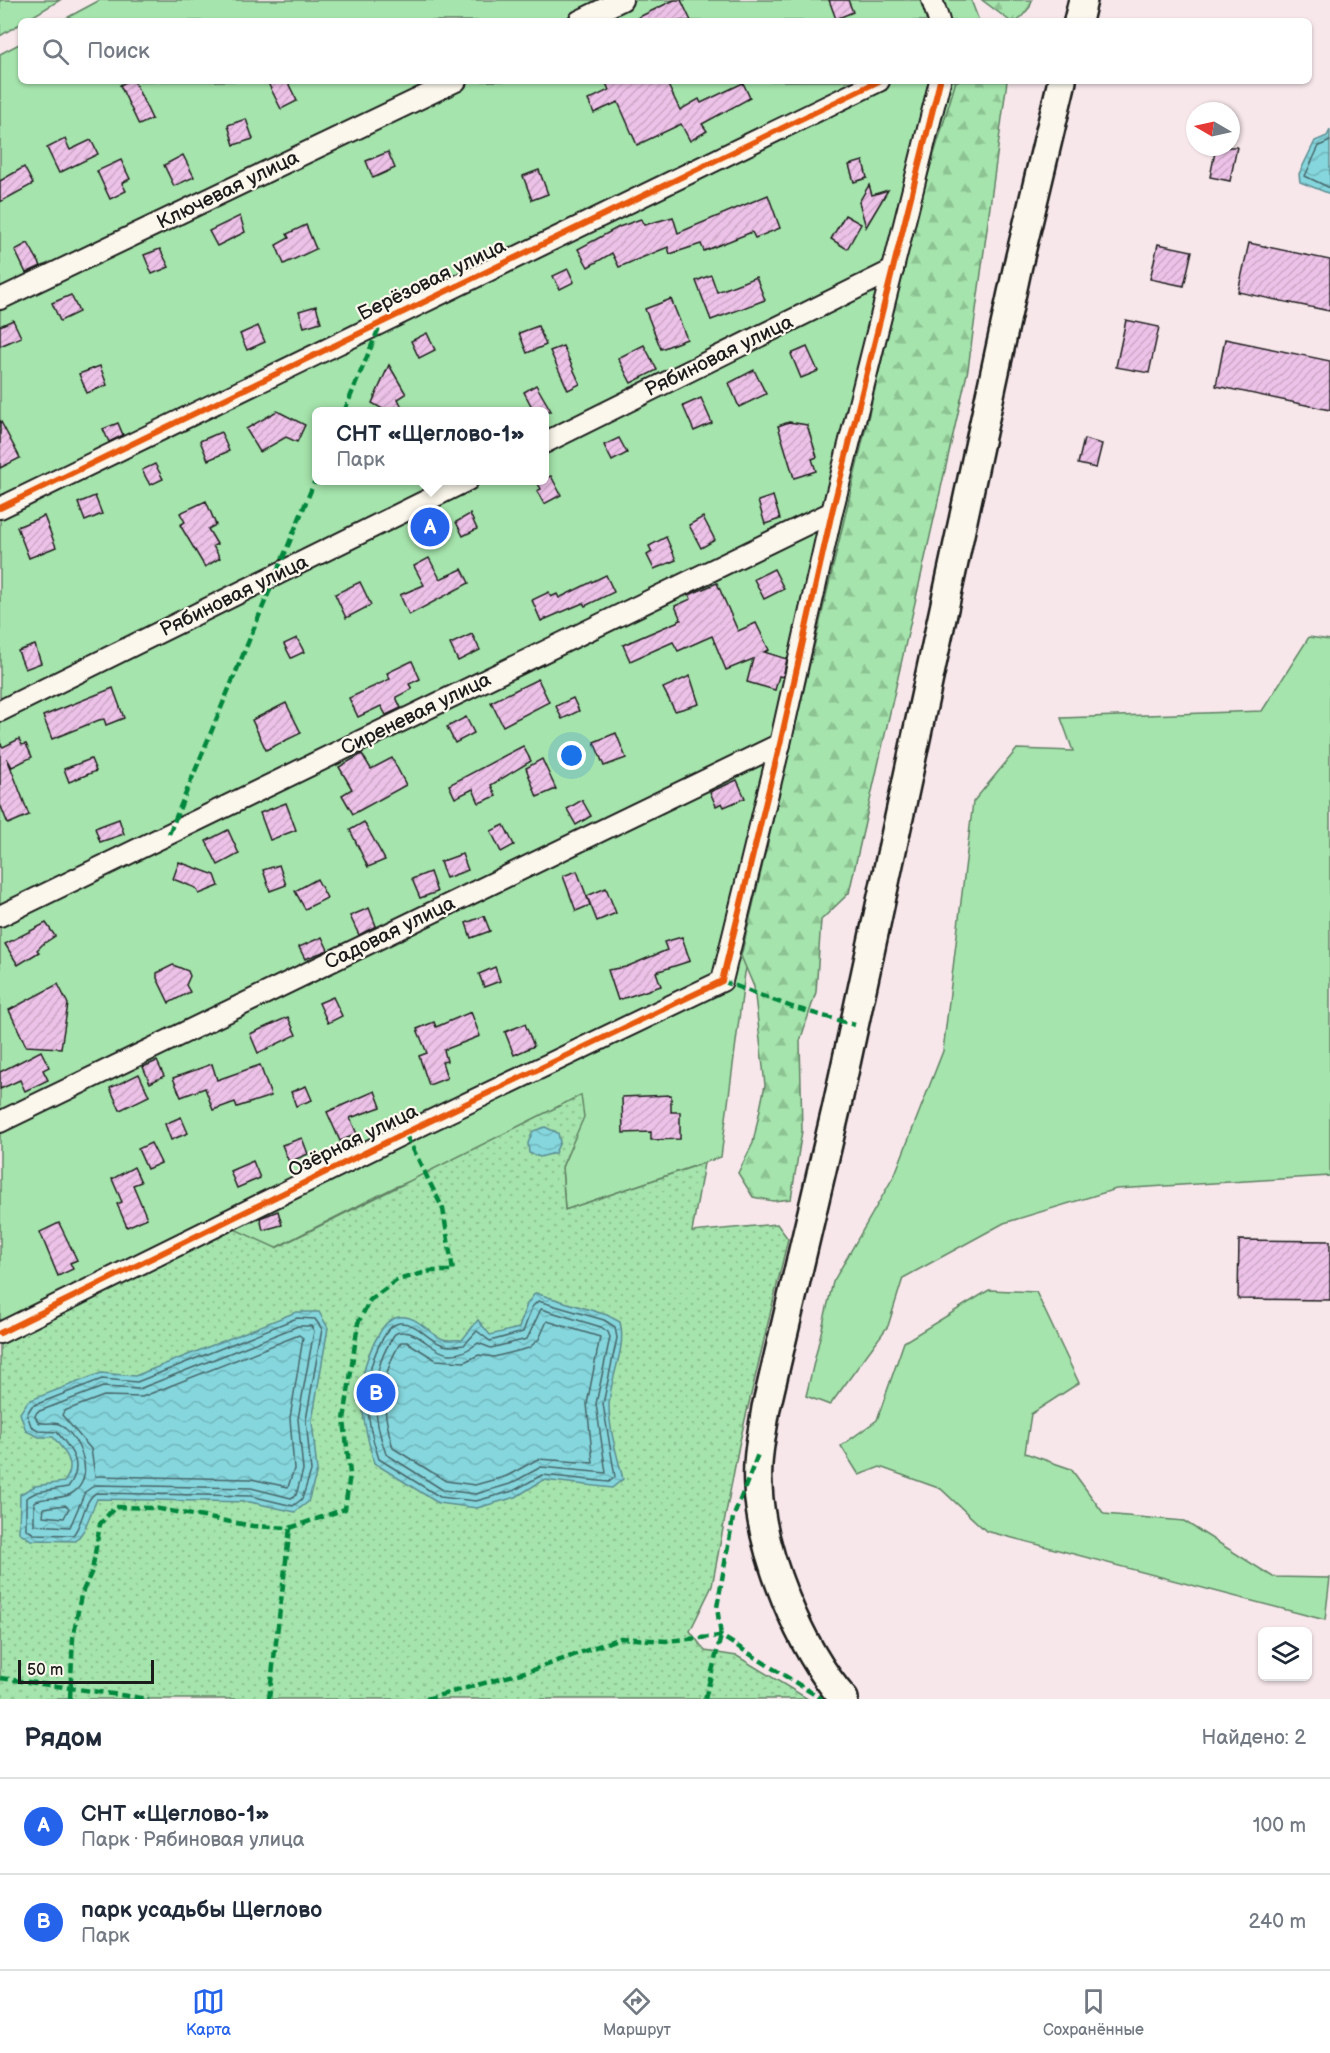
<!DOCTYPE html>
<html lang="ru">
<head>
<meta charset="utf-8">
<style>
	:root { --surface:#fff; --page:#f2f2f3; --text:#1f2937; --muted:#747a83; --line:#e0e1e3; --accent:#2563eb }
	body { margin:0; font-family:"Balsamiq Sans",sans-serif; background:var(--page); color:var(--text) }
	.controls { position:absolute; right:18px; bottom:18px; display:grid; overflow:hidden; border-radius:9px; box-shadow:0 2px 4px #0004 }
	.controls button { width:54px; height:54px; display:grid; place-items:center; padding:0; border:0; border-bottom:2px solid var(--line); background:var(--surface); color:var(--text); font:30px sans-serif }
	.compass { position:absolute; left:1186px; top:102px; width:54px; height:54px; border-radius:50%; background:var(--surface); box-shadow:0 2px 4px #0004; rotate:279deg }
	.scale { position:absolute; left:18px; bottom:15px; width:136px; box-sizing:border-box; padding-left:6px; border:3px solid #1c1c1c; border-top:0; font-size:16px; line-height:21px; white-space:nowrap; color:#1c1c1c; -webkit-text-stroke:4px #fbf7ec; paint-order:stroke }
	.you { position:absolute; left:572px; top:756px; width:21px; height:21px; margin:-15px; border:4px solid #fff; border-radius:50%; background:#1a73e8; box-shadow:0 0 0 9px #1a73e833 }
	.badge { display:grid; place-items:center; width:39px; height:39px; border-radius:50%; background:var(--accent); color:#fff; font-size:20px; font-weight:700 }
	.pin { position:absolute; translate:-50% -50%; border:3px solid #fff; box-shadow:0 2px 6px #0006 }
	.popup { position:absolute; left:312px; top:407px; width:237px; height:78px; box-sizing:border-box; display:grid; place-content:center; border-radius:9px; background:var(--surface); filter:drop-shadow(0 2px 4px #0005); font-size:20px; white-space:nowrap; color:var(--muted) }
	.popup b { font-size:22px; color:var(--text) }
	.popup::after { content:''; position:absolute; left:50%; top:100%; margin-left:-12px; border:12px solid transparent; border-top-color:var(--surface) }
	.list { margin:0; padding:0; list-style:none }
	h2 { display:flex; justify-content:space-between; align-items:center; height:78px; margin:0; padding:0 24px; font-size:26px }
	h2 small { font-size:20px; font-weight:400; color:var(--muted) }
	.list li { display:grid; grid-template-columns:39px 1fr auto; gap:18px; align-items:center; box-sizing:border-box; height:96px; padding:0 24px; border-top:2px solid var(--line) }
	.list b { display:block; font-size:22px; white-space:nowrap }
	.list p { margin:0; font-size:20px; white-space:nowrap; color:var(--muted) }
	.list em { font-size:20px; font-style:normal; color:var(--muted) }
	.icon { flex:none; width:33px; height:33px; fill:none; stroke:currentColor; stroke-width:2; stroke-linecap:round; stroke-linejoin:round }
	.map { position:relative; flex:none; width:1330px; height:1699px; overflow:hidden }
	.search { position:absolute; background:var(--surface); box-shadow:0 2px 4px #0004; left:18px; right:18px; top:18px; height:66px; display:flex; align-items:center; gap:15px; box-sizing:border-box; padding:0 21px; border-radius:9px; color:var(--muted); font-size:22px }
	.sheet { height:270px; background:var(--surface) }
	nav { display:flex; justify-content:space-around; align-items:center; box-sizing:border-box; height:84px; border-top:2px solid var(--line); background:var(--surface); font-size:16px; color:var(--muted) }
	nav a { display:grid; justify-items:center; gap:3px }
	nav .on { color:var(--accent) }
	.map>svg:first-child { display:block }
	.green { fill:#a5e4ac; stroke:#608064; stroke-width:1.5; fill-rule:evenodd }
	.forest { fill:url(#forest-firs); stroke:#608064; stroke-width:1.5 }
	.park { fill:url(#park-dots); stroke:#608064; stroke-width:1.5 }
	.water { fill:url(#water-waves); stroke:#5b8c90; stroke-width:1.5 }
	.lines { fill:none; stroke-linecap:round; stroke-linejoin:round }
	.shore { stroke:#466669; stroke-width:1.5 }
	.building { fill:url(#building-hatch); stroke:#1c1c1c; stroke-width:1.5 }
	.street-casing { stroke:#1c1c1c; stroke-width:24 }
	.secondary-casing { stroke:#1c1c1c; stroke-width:32 }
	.street { stroke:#fbf7ec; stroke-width:20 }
	.secondary { stroke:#fbf7ec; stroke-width:27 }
	.quiet { stroke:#00873e; stroke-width:4.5; stroke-dasharray:9 4.5; stroke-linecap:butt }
	.cycleway-casing { stroke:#fbf7ec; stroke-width:10 }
	.cycleway { stroke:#e8590c; stroke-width:6 }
	.labels { text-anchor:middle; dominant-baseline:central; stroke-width:4.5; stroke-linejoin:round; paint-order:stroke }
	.street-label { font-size:20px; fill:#1c1c1c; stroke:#fbf7ec }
</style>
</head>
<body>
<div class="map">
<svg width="1330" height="1699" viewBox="0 0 1330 1699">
	<defs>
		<pattern id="forest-firs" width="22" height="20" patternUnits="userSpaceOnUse" patternTransform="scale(1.5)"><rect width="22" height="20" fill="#a5e4ac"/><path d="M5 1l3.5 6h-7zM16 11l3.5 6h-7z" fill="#8dc393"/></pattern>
		<pattern id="park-dots" width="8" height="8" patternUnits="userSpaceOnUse" patternTransform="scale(1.5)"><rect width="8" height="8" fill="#a5e4ac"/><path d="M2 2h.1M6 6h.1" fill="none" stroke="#8dc393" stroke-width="1.8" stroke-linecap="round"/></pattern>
		<pattern id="water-waves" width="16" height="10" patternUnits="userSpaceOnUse" patternTransform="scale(1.5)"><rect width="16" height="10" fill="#85d6dd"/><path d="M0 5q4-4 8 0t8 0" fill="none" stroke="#72b7bd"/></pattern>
		<pattern id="building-hatch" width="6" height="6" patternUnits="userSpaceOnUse" patternTransform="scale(1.5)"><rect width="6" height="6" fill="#edc2e8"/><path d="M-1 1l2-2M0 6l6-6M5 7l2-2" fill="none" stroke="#cba6c6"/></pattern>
	</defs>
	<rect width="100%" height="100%" fill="#f7e7eb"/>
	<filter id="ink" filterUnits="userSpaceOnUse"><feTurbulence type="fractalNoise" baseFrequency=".0167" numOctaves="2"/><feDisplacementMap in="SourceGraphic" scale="12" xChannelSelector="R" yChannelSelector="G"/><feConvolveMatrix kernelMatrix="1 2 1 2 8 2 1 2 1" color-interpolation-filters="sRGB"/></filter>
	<g filter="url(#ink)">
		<g class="green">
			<path d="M0,0H60L0,36Z"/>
			<path d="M100,0H971L979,21H61Z"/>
			<path d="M21,43V81H974L745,973L721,1157L565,1210L562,1167L583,1117L395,1187L275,1248L0,1340V54ZM316,412H544V480H316Z"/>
			<path d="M1309,637L1330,640V1176L1116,1189L1004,1223L903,1278L888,1326L830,1405L806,1396L833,1282L895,1174L943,1051L973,802L1017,749L1073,751L1061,718L1262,711Z"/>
			<path d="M989,1290L1036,1292L1079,1383L1031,1414L1025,1453L1071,1469L1104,1514L1184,1521L1273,1577L1330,1578L1325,1620L986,1531L941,1489L880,1467L859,1475L841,1446L877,1420L904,1342Z"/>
		</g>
		<g class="forest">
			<path d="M982,0H1032L1030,7L1018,21H1010Z"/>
			<path d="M956,81H1007L968,369L849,893L821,920L816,992L800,1041L802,1131L791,1199L773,1201L753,1197L738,1173L753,1143L765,1085L754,987L741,956L917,211Z"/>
		</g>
		<path class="park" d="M581,1095L584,1117L562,1167L565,1210L704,1163L692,1232L777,1224L788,1239L739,1445L712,1586L690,1631L705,1651L737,1656L808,1699H0V1340L228,1226L276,1248Z"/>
		<g class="water">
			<path d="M1330,130V194L1300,182L1299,174L1315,141L1327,136Z"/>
			<path d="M545,1127L558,1133L560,1142L555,1153L540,1157L529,1153L528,1143L533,1131Z"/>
			<path d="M535,1293L607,1315L620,1322C627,1349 610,1376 609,1405C609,1429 617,1455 623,1479L612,1488L543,1480L516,1497L477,1508L438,1503L374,1463C362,1417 352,1378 379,1334C383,1326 388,1319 399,1317C417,1314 428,1334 443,1339C449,1341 457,1339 462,1340L478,1320L490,1335L519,1328L527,1304Z"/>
			<path d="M296,1312H319L328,1328L312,1421L317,1471L308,1502L295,1512L250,1502L97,1499L84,1530L76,1541L31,1540L19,1532L20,1494L35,1486L64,1482C78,1464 65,1452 53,1437H39L26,1431L20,1413L28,1401L101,1373L135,1376Z"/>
		</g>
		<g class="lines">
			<g class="shore">
				<path d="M1330,141L1319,146L1305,176L1330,188"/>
				<path d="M538,1301L604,1320L615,1327L617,1338L603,1404L615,1477L609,1482L542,1475L513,1491L476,1501L440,1497L379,1459C365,1420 361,1375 383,1338C387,1332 391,1324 400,1323C416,1322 427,1339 441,1344C447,1347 457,1346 464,1345L477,1331L490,1341L523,1332L532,1307Z"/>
				<path d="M541,1309L601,1327L608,1332L610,1337L596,1404L606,1473L541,1467L510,1484L476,1494L443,1490L386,1454C373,1418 369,1376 390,1342C393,1336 395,1331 403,1332C430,1333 439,1373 478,1343L491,1348L527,1339Z"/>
				<path d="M297,1318L315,1319L322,1329L306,1420L311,1471L302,1499L293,1506L251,1496L96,1493C84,1499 83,1524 73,1535L34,1534L26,1529V1498L37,1492L68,1487C85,1466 72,1450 57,1432L40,1431L31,1426L27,1414L32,1406L102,1379L137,1382Z"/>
				<path d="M547,1321L600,1337L587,1404L593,1463L538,1459L507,1476L475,1485L446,1481L393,1448C382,1411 379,1375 401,1342H407L436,1360L464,1362L479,1355L494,1357L529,1348L539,1339Z"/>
				<path d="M298,1326H311L314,1331L298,1419L303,1470L296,1495L291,1498L251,1488L95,1485L85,1492L70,1527L34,1525V1502C45,1496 60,1500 71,1494C97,1479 81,1439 61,1425C54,1421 45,1425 38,1422L35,1416L37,1412L103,1387L139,1389Z"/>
				<path d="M299,1335L303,1338L290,1418L294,1469L288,1487L251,1479L95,1476L91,1449L62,1415L64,1411L104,1396L142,1397Z"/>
				<path d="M65,1505L69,1508L64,1518L43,1516L44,1508Z"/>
			</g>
		</g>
		<g class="building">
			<path d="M674,0H681L691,21H631Z"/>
			<path d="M829,0H848L853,12L836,19Z"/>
			<path d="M128,81H134L152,119L139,125L120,85Z"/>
			<path d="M267,81H287L297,101L281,109Z"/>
			<path d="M605,81H666L680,110L699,99L701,103L743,83L750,98L702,124L707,131L690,141L681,124L637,145L618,102L594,113L588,100L609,90Z"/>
			<path d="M246,119L253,139L234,145L228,125Z"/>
			<path d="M65,139L70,150L91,140L98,154L59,173L47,148Z"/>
			<path d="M1216,147H1237L1230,181L1210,177Z"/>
			<path d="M388,152L395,168L373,178L366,161Z"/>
			<path d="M183,155L194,177L174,186L164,165Z"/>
			<path d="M121,160L130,179L122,183L126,191L110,199L97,171Z"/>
			<path d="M863,161L867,178L854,182L849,165Z"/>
			<path d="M24,167L33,184L0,202V181Z"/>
			<path d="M539,170L548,194L532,200L523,176Z"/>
			<path d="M869,185L872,195L888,190L866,227L859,202Z"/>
			<path d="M768,195L780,228L755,238L752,232L704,251L701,244L670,254L668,247L619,267L612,253L588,267L578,249L619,227L641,219L644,225L673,217L678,233Z"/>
			<path d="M845,215L861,224L847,249L831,239Z"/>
			<path d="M240,216L245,232L217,246L209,231Z"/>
			<path d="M306,225L316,249L284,264L276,245L289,238L287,234Z"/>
			<path d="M28,243L41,266L26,273L15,250Z"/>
			<path d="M1249,243L1330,260V311L1238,292Z"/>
			<path d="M1158,244L1192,251L1184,286L1150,279Z"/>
			<path d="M160,249L169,267L152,274L144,255Z"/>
			<path d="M568,269L574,282L560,289L553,276Z"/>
			<path d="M711,275L717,292L756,277L765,300L711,320L696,281Z"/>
			<path d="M71,295L79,312L60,321L52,303Z"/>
			<path d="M671,299L687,339L661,349L645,309Z"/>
			<path d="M316,306L321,322L304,327L299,311Z"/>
			<path d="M13,320L21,337L0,346V326Z"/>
			<path d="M1126,320L1159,327L1149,373L1116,367Z"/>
			<path d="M258,326L265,342L247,350L240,334Z"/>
			<path d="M538,326L546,345L527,353L519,333Z"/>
			<path d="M427,333L435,350L419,358L411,341Z"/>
			<path d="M1225,339L1330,361V410L1216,386Z"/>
			<path d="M644,345L657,370L631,383L618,358Z"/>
			<path d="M563,346L580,384L568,390L550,351Z"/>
			<path d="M807,347L818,371L801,378L791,354Z"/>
			<path d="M389,365L406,394L398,399L404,411H386L372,403Z"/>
			<path d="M100,366L107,385L87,393L79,374Z"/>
			<path d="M754,370L766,394L739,407L729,383Z"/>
			<path d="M536,385L551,411H534L524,392Z"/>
			<path d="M701,398L712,423L694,431L683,406Z"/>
			<path d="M277,411L305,425L297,442L286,437L260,452L246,429Z"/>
			<path d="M0,420L20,458L0,468Z"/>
			<path d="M789,422L807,425L817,457L812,459L816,471L794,478L778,426Z"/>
			<path d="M118,423L123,435L109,442L103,429Z"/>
			<path d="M221,432L229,451L208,460L200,441Z"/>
			<path d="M619,438L627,453L612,461L604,445Z"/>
			<path d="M1084,439L1102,444L1096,468L1078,464Z"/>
			<path d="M155,464L163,479L150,485L142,470Z"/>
			<path d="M551,476L561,495L544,504L537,491L541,489L537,482Z"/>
			<path d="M95,496L102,514L85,521L78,503Z"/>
			<path d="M773,496L780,519L765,524L758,501Z"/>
			<path d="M206,501L216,525L208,529L217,544L213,546L220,558L205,567L180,525L185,522L180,513Z"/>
			<path d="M470,514L477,529L463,536L456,522Z"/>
			<path d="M44,516L56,547L29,558L17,527Z"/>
			<path d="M703,517L715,540L701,548L689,525Z"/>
			<path d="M666,537L676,560L654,569L647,555L652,552L649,546Z"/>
			<path d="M429,558L440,579L462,569L469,583L409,615L400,595L424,585L414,566Z"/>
			<path d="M774,569L784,589L764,599L754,579Z"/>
			<path d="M606,575L614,592L585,606L583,603L541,621L532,600L549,592L551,597L557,594L559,598Z"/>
			<path d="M360,582L371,605L346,618L335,594Z"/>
			<path d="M717,583L738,631L756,623L769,650L764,652L787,659L783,677L779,676L775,690L747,682L753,659L726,670L712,636L678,651L673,642L630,661L623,645L681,620L675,606L691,599L689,595Z"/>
			<path d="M472,634L480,650L458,661L450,644Z"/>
			<path d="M297,638L304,652L291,658L284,644Z"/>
			<path d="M35,645L41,663L25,669L18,651Z"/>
			<path d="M412,661L420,679L409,684L412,689L396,697L401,708L386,715L381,706L358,717L349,698L390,679L387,673Z"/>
			<path d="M690,676L699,704L675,711L663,688Z"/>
			<path d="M538,679L549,702L503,726L491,702Z"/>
			<path d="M113,688L124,718L106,725L104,719L99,720L52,739L43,716Z"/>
			<path d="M573,698L579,711L562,719L556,706Z"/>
			<path d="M286,703L301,733L266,750L252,720Z"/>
			<path d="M466,717L474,733L455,743L447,727Z"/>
			<path d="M616,733L626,758L604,766L594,742Z"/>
			<path d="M19,739L22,745L26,744L32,757L12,767L7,758L29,815L8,824L0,804V743L3,747Z"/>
			<path d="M523,746L531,761L491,785L496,796L479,803L473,789L455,798L449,785Z"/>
			<path d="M362,754L371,769L392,758L406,785L353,814L342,795L352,789L339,767Z"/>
			<path d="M91,759L96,771L69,782L64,769Z"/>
			<path d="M542,759L556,789L537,797L526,768Z"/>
			<path d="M737,780L745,798L724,807L722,803L716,806L710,792Z"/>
			<path d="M582,800L591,816L576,825L567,809Z"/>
			<path d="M286,803L296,830L270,840L260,813Z"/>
			<path d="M119,819L124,834L100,842L95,828Z"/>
			<path d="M364,822L385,860L368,867L350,830Z"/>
			<path d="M504,825L514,845L501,852L491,831Z"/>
			<path d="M228,830L239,854L218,865L206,841Z"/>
			<path d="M462,854L468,870L446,878L440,862Z"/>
			<path d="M179,862L215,875L219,886L199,894L196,888L173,879Z"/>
			<path d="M279,865L286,885L270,891L263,870Z"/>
			<path d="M577,871L590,905L576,911L563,876Z"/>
			<path d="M430,872L437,892L420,898L412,879Z"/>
			<path d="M317,879L327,898L305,909L295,891Z"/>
			<path d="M606,888L616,913L597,921L587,896Z"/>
			<path d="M369,908L376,926L359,935L350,916Z"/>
			<path d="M484,916L490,931L471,938L466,923Z"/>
			<path d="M46,923L55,936L43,944L37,950L39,952L18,965L5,944Z"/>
			<path d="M322,937L328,950L305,959L299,947Z"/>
			<path d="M682,937L690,961L656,972L661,986L618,1000L608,970L626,967L667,950L664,942Z"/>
			<path d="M173,965L188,971L190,976L186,985L190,992L169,1003L157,978V973Z"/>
			<path d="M495,967L500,981L484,987L479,974Z"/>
			<path d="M58,984L68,1004L61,1048L26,1046L9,1010Z"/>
			<path d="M333,997L342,1016L328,1023L319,1003Z"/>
			<path d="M471,1012L480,1036L444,1050L447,1061L442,1062L447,1078L429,1085L419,1056L427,1053L417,1029L434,1022L436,1027Z"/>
			<path d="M288,1017L296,1035L258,1053L250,1034Z"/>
			<path d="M525,1024L534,1046L514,1055L505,1032Z"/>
			<path d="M41,1051L49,1067L43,1070L48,1080L25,1091L20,1080L0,1089V1072Z"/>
			<path d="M157,1061L164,1076L150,1083L143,1067Z"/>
			<path d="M212,1064L217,1080L260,1065L271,1096L237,1107L235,1102L213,1110L205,1088L181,1097L173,1078Z"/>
			<path d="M139,1074L149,1096L120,1110L110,1088Z"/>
			<path d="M306,1086L312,1100L296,1106L291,1092Z"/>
			<path d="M375,1091L381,1107L350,1118L357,1134L340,1141L327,1112Z"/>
			<path d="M671,1095V1112H680V1139L651,1140V1132L623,1133L622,1097Z"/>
			<path d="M181,1117L188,1133L171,1140L165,1124Z"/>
			<path d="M302,1138L308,1154L289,1162L282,1145Z"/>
			<path d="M151,1143L161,1163L147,1169L138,1149Z"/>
			<path d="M253,1161L260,1178L237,1188L230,1171Z"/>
			<path d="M134,1167L141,1182L133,1185L147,1218L127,1227L117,1204L122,1202L112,1179Z"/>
			<path d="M278,1211L282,1225L263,1230L260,1218Z"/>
			<path d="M59,1223L77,1260L70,1263L73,1269L58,1276L40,1232Z"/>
			<path d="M1239,1240L1330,1241V1300L1238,1299Z"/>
		</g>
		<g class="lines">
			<g class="street-casing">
				<g id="street">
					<path d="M932,0L939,21"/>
					<path d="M579,21L622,0"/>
					<path d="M0,299L456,81"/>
					<path d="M544,443L893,270"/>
					<path d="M0,508L879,81"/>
					<path d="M0,711L468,480"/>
					<path d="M0,916L832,512"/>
					<path d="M0,1122L780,744"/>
					<path d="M0,1333L405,1133L722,981L780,744L832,512L940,81"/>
				</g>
			</g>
			<g class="secondary-casing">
				<g id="secondary">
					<path d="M1078,21L1083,0"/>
					<path d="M844,1699C800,1649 761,1553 758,1486C756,1460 762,1434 766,1408L836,1110L1018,265L1062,81"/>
				</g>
			</g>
			<use href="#street" class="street"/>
			<use href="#secondary" class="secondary"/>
			<g class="quiet">
				<path d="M344,412L381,323"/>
				<path d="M169,834L316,478"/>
				<path d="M722,981L792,1007L855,1025"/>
				<path d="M0,1678L148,1699"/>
				<path d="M70,1699L73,1638L81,1595L92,1571L100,1524L115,1507L154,1508L253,1526L290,1528L345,1509L350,1474L344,1420L358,1323L370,1300L397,1280L431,1271H453L443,1209L405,1133"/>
				<path d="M269,1699L290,1528"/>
				<path d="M426,1699L536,1669L620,1638L666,1641L721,1636L822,1699"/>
				<path d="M705,1699L721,1636L717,1607L733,1518L758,1454"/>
			</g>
			<g class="cycleway-casing">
				<g id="cycleway">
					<path d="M0,508L879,81"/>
					<path d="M0,1333L405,1133L722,981L780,744L832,512L940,81"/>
				</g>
			</g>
			<use href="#cycleway" class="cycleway"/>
		</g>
	</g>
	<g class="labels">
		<g class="street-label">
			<text transform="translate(228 190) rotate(-26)">Ключевая улица</text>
			<text transform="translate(432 280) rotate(-26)">Берёзовая улица</text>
			<text transform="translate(719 356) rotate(-26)">Рябиновая улица</text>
			<text transform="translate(234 596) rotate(-26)">Рябиновая улица</text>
			<text transform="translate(416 714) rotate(-26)">Сиреневая улица</text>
			<text transform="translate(390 933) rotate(-26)">Садовая улица</text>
			<text transform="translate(353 1141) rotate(-26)">Озёрная улица</text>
		</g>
	</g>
</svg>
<div class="controls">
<button><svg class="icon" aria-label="layers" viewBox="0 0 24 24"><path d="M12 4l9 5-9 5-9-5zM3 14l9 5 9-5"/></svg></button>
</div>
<svg class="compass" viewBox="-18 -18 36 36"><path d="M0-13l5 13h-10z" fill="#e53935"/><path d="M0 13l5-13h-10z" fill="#747a83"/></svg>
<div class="scale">50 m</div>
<div class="you"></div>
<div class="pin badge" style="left:430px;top:527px">A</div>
<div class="popup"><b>СНТ «Щеглово-1»</b>Парк</div>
<div class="pin badge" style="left:376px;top:1393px">B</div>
<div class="search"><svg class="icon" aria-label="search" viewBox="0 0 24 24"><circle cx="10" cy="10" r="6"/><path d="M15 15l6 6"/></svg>Поиск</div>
</div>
<section class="sheet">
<h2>Рядом<small>Найдено: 2</small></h2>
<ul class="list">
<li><span class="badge">A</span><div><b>СНТ «Щеглово-1»</b><p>Парк · Рябиновая улица</p></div><em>100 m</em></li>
<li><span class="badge">B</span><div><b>парк усадьбы Щеглово</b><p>Парк</p></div><em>240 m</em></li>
</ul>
</section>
<nav>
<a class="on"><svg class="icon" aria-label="map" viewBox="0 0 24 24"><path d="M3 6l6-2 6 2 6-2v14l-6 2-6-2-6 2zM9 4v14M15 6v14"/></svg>Карта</a>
<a><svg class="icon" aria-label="directions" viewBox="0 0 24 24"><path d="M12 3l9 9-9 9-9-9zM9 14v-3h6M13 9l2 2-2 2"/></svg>Маршрут</a>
<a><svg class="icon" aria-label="saved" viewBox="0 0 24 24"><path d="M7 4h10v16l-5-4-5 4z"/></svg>Сохранённые</a>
</nav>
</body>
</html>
